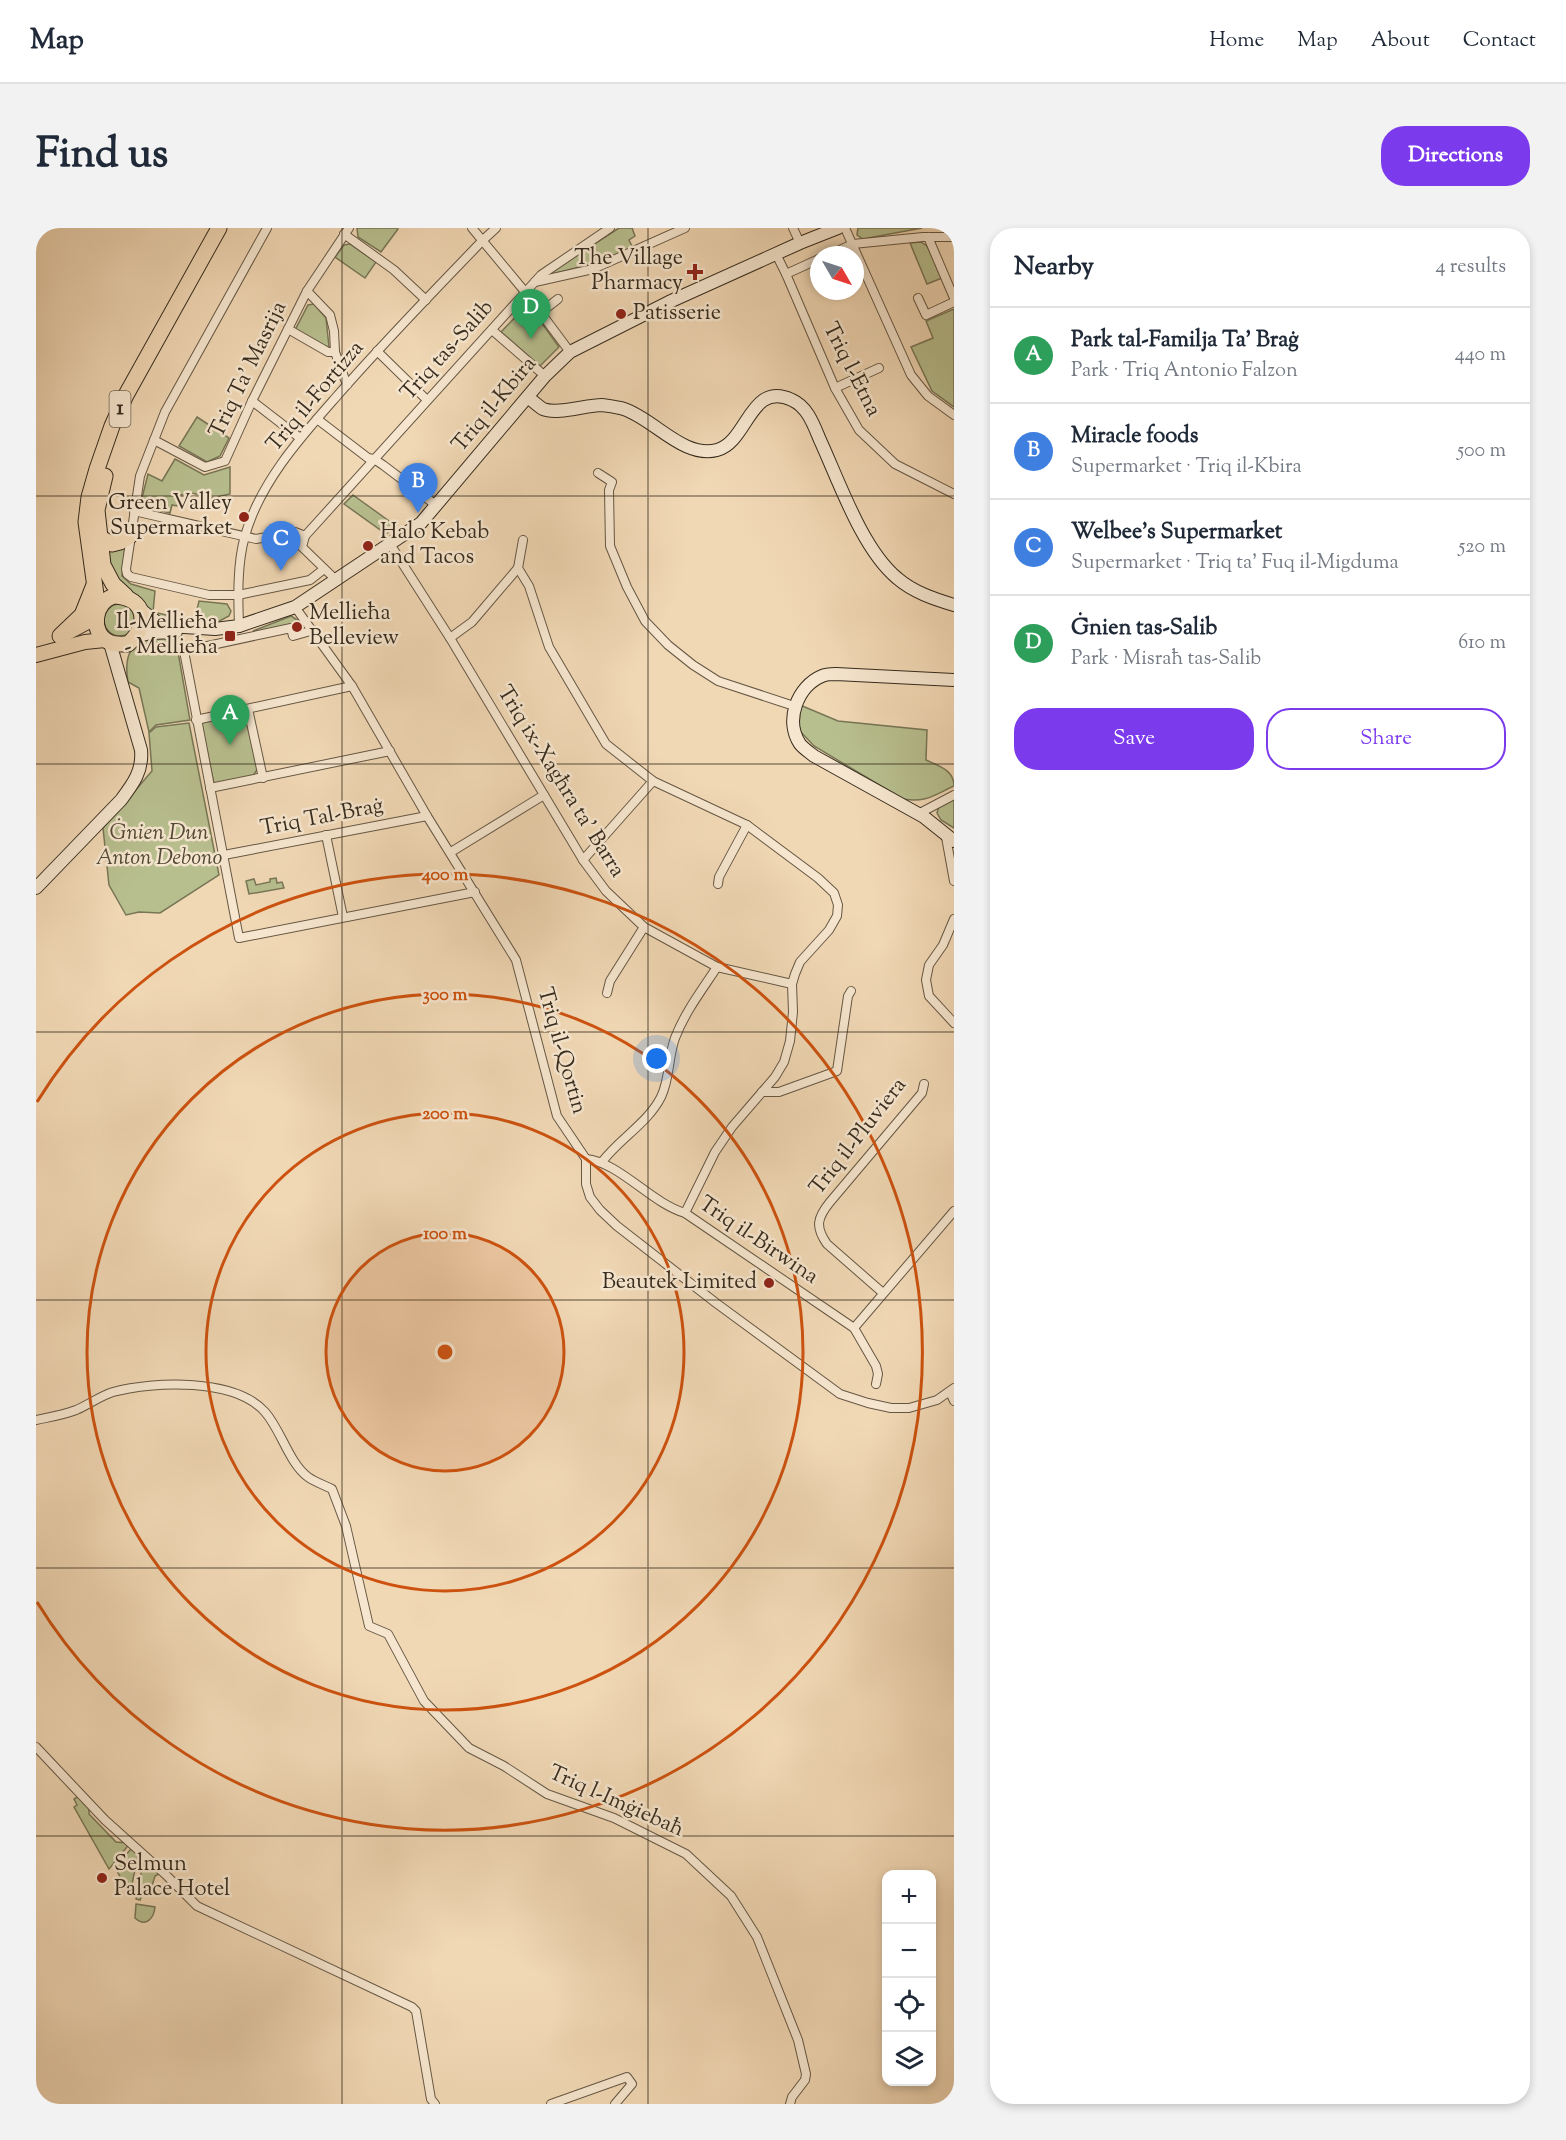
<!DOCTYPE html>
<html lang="en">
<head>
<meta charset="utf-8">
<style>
	:root { --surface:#fff; --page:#f2f2f3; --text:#1f2937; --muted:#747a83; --line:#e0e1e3; --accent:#7c3aed }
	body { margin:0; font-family:"Sorts Mill Goudy",serif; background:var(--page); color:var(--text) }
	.controls { position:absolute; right:18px; bottom:18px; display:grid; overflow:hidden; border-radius:12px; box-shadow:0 3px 9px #0003 }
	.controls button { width:54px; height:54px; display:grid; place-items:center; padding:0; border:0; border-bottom:2px solid var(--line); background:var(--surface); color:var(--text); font:30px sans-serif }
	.compass { position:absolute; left:774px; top:18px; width:54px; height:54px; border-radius:50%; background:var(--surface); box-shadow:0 3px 9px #0003; rotate:129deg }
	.you { position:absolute; left:621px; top:831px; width:21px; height:21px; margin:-15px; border:4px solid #fff; border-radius:50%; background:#1a73e8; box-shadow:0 0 0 9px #1a73e833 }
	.badge { display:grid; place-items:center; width:39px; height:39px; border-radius:50%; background:var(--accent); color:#fff; font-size:20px; font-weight:700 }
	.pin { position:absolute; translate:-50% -50px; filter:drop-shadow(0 2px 3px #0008) }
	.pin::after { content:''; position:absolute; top:32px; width:21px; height:18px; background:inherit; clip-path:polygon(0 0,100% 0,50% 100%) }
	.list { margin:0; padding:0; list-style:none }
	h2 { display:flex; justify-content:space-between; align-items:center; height:78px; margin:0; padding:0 24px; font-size:26px }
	h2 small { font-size:20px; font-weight:400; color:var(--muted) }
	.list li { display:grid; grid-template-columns:39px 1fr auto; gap:18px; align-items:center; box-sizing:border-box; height:96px; padding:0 24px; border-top:2px solid var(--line) }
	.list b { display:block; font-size:22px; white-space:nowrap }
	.list p { margin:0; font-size:20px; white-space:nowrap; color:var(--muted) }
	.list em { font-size:20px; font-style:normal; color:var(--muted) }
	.actions { display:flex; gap:12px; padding:18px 24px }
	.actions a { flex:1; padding:14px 0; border:2px solid var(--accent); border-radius:24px; text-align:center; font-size:21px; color:var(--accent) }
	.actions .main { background:var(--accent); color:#fff }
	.icon { flex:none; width:33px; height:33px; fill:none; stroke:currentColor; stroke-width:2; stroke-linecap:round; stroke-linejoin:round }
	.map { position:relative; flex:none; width:918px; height:1876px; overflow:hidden; border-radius:24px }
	header { display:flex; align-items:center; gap:36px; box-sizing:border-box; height:84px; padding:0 30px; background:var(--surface); border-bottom:2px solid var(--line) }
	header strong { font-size:28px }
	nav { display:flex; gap:33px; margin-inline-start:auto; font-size:21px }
	.intro { display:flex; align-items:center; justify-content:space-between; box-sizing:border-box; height:144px; padding:0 36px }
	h1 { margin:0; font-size:42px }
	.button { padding:15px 27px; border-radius:24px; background:var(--accent); color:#fff; font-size:21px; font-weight:700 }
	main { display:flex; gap:36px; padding:0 36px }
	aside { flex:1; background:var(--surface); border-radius:24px; box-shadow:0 3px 9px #0003 }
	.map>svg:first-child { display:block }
	.green { fill:#b8bf8f; stroke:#787656; stroke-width:1.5 }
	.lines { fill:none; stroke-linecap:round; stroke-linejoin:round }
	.street-casing { stroke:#665744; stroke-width:10 }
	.secondary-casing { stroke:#372c1e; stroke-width:14 }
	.primary-casing { stroke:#372c1e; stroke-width:16 }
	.highway-casing { stroke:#372c1e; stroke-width:17 }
	.street { stroke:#f6e6cf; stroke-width:8 }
	.secondary { stroke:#f6e6cf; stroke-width:12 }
	.primary { stroke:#f1d8b5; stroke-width:14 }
	.highway { stroke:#f1d8b5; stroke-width:15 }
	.grid { fill:none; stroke:#372c1e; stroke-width:1.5; stroke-opacity:0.55 }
	.ring { fill:none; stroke:#cd520f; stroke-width:3 }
	.poi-dot { fill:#8f2418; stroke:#f6e6cf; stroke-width:2 }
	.labels { text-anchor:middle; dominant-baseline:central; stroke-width:5; stroke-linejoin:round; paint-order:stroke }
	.shield { fill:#f6e6cf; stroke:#706453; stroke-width:1.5 }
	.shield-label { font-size:21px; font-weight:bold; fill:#372c1e }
	.poi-label { font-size:22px; fill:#372c1e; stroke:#f6e6cf; text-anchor:end }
	.street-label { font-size:22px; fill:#372c1e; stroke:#f6e6cf }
	.park-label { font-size:22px; font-style:italic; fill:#514935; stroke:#f6e6cf }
	.centre { fill:#cd520f; stroke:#f6e6cf; stroke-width:3 }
	.ring-label { font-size:18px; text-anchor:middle; font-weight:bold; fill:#cd520f; stroke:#f6e6cf; stroke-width:5; stroke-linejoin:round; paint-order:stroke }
</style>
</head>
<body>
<header>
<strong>Map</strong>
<nav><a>Home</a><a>Map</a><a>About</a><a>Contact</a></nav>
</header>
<div class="intro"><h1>Find us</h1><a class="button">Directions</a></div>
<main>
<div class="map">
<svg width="918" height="1876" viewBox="0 0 918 1876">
	<rect width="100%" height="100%" fill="#f1d8b5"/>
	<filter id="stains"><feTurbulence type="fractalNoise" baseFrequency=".00333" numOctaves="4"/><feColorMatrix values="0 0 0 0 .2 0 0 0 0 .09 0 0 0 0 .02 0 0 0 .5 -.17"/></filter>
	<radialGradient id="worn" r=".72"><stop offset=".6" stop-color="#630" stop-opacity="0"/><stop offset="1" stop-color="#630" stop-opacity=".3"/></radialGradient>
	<g class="green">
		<path d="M321,0H361L362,1L345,24L322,9Z"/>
		<path d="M583,0H596L599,8L593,12L597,20L563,34L509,48Z"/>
		<path d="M822,0H886L827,11L821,7Z"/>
		<path d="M885,14L891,18L906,50L891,56L874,15Z"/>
		<path d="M314,16L340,34L329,50L299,29L308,17Z"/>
		<path d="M278,76L290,90L293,119L283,117L258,104L272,77Z"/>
		<path d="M492,76L523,119L504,138L465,104Z"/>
		<path d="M918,81V179L896,163L875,119L897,110L890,93Z"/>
		<path d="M161,189L193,210L184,228L171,234L143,218Z"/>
		<path d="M139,231L168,247L194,239V266L176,270L152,264L145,267L141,278L136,277L134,285L107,278L106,270L112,246L126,253Z"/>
		<path d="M317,267L360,298L350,306L308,276Z"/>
		<path d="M89,319L86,348L95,356L119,363L117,384L156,393L160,386L163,373L191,376L195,383L193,388L176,397L124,392L80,352L67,320Z"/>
		<circle cx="84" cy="392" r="16"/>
		<path d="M255,388L266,395L227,403H217Z"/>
		<path d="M139,407L154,492L120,497L113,504L103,460L92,454C89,436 90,418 110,410C118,406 131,408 139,407Z"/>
		<path d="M764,477L802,493L891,502L890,532C903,538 918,542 918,558C898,567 890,575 867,571L778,518L763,502Z"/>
		<path d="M210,484L222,540L217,548L178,556L165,494Z"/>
		<path d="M153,495L183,647L124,685L103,684L90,687L73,657L67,600L116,543L113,505L120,499Z"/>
		<path d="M918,570V600L905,592L901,585L903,578Z"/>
		<path d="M240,650L241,655L246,654L248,660L213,666L210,653L218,651L220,657L234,654V651Z"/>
		<path d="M43,1568L53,1578V1586L80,1614L92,1615L91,1619L73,1641L38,1579L41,1577L38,1571Z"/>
		<path d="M95,1621L102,1627L95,1661L90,1660L79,1639Z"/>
		<path d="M108,1630L125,1645L119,1648L115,1661L107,1665L104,1672L100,1671Z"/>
		<path d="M100,1676L119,1679C118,1690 110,1700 99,1690Z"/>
	</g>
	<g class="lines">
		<g class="street-casing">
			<g id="street">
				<path d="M231,0L129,184L104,248L90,341L91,346L95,349L173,367H202L274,352L288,341"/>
				<path d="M436,0L490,65L534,124"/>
				<path d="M757,0L764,15"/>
				<path d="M809,0L875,147L892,168L918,187"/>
				<path d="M308,6L358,42L390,72"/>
				<path d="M892,9L918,70"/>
				<path d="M740,26L750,46L799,160L823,202L859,236L918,266"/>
				<path d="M793,27L817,16L887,9H918"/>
				<path d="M750,46L783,31"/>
				<path d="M499,54L557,41L649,0"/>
				<path d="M271,63L294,87L298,103L299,124L311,157"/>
				<path d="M882,70L890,87L918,74"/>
				<path d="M504,85L522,71"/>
				<path d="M252,101L292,124H299"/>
				<path d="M456,102L509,148"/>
				<path d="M341,123L391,172"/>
				<path d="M799,160L843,140"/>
				<path d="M216,173L264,210"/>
				<path d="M281,191L332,230L338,231L347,237L401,278"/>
				<path d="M118,212L169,239L189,233L216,173L271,63L313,0"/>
				<path d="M562,245L576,254L573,262L574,318L591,359L609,393L632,417L657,437L682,453L758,478"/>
				<path d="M98,283L220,311L259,304L269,308"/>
				<path d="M487,312L482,340L493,358L513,419L570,516L617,553L711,597L782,650L798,665L802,677L801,688L793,702L764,734L759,746L756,756L757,784L754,813L748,834L739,849L696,899L679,924L649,985"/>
				<path d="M354,316L414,410L547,632L570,663L608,699L681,739L756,756"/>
				<path d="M300,352L266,319L269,308L505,47L574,0"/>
				<path d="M259,379L316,458L391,588L480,732L521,888L550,931V956L554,969L564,982L581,998L680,1075L804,1166L832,1175L855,1180H873L901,1172L918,1160"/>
				<path d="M203,398C202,370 201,335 209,308C224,254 265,209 301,168C348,114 398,63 447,12L460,0"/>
				<path d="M278,402L257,408L255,400L148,423L203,710L439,664"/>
				<path d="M414,410L436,394L482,340"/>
				<path d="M212,481L227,550"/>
				<path d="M160,492L316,458"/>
				<path d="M174,560L354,523"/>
				<path d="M882,586L918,567"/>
				<path d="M290,607L307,689"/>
				<path d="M910,609L918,653"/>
				<path d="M415,624L508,567"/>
				<path d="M188,627L391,588"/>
				<path d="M547,632L617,553"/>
				<path d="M682,656L683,649L711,597"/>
				<path d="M918,691L907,717L893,737L890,752L893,768L918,795"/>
				<path d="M571,765L574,753L608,699"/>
				<path d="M726,864H743L801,843L812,768L815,763"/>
				<path d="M550,931C583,934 615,975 649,985L818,1100L840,1138L842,1146L840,1156"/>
				<path d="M566,934C583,911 612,895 625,869C634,851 632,829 639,810C649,784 666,762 681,739"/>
				<path d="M847,1065L791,1016C779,999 781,990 794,974L886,865L888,856"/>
				<path d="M818,1100L918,983"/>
				<path d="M914,1164L918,1173"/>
				<path d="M0,1192C14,1189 27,1187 40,1182C52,1177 64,1168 77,1164C118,1153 199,1150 229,1184C245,1202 253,1235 272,1249C279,1254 288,1257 296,1261L310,1298L333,1398L352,1406L388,1473L433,1520L468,1538L511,1566L578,1590L650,1626L695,1668L721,1709L762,1812L770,1846L769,1852L756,1869L754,1876"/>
				<path d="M0,1519L69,1592L129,1646L161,1678L376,1779L380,1783L395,1871L399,1876"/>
				<path d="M515,1876L591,1849L596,1856L579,1876"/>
			</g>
		</g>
		<g class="secondary-casing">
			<g id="secondary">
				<path d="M493,170C497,173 502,178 507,181C521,187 550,177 566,177C573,178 582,179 588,181C618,191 648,231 681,222C712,214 714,152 756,172C772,179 778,198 784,212C803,253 826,321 861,350C877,364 898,371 918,377"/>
				<path d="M104,381L122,395L133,398L179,401L203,398L259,379L385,295L509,148L534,124L633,74L764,15L802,0"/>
				<path d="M102,408L115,405L140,404"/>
				<path d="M918,452L800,446C796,446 790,446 786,448C762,458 748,492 764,516C767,520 773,524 778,528L888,589L918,613"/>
				<path d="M0,660L85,572C97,556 107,543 105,522L74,415"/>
			</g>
		</g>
		<g class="primary-casing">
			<g id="primary">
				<path d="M29,406L59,390"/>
				<path d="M0,427L49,414L69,412"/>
			</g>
		</g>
		<g class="highway-casing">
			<g id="highway">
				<path d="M69,248L61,282L67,337L77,356L90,368"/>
				<path d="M62,306L65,310L76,316L84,314L94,308"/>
				<path d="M79,368C110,370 114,397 92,416C86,416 78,417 73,414C53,405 58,372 79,368Z"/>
				<path d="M62,381L50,294L53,269L61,241L76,198L90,167L183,0"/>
				<path d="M24,408L46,387L58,357"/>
			</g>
		</g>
		<use href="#street" class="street"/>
		<use href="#secondary" class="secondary"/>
		<use href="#primary" class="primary"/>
		<use href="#highway" class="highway"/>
	</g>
	<path class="grid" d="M306,0V1876M612,0V1876M0,268H918M0,536H918M0,804H918M0,1072H918M0,1340H918M0,1608H918"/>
	<circle cx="409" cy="1124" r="119" fill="#cd520f" fill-opacity=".12"/>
	<g class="ring">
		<circle cx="409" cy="1124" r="119"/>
		<circle cx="409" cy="1124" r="239"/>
		<circle cx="409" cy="1124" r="358"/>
		<path d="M1 874A478 478 0 1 1 1 1374"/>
	</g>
	<g class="poi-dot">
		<path d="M656 35h6v6h6v6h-6v6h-6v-6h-6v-6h6z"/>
		<circle cx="585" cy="86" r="6"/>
		<circle cx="208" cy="289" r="6"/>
		<circle cx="332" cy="318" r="6"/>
		<circle cx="261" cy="399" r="6"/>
		<rect x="188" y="402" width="12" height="12" rx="3"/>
		<circle cx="733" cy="1055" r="6"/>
		<circle cx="66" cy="1650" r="6"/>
	</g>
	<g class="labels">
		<rect class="shield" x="73.5" y="163" width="21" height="36" rx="4.5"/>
		<g class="shield-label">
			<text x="84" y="181">1</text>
		</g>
		<g class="poi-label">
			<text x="647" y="31">The Village<tspan x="647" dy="25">Pharmacy</tspan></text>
			<text x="597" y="86" text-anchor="start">Patisserie</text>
			<text x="196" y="276">Green Valley<tspan x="196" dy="25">Supermarket</tspan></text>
			<text x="344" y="305" text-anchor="start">Halo Kebab<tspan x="344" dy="25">and Tacos</tspan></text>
			<text x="273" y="386" text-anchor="start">Mellieħa<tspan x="273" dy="25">Belleview</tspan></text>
			<text x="182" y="395">Il-Mellieħa<tspan x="182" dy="25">- Mellieħa</tspan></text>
			<text x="721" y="1055">Beautek Limited</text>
			<text x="78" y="1637" text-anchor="start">Selmun<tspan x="78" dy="25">Palace Hotel</tspan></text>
		</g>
		<g class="street-label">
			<text transform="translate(412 123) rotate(-48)">Triq tas-Salib</text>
			<text transform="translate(213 142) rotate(-64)">Triq Ta' Masrija</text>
			<text transform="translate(815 142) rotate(63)">Triq l-Etna</text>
			<text transform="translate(280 169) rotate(-50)">Triq il-Fortizza</text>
			<text transform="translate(459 177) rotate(-50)">Triq il-Kbira</text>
			<text transform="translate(524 554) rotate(58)">Triq ix-Xagħra ta' Barra</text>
			<text transform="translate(286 590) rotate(-11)">Triq Tal-Braġ</text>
			<text transform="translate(525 823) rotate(74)">Triq il-Qortin</text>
			<text transform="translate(823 909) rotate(-52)">Triq il-Pluviera</text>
			<text transform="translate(722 1013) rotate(34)">Triq il-Birwina</text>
			<text transform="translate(580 1574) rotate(24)">Triq l-Imġiebaħ</text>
		</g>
		<g class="park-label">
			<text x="123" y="606">Ġnien Dun<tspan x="123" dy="25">Anton Debono</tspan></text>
		</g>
	</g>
	<circle cx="409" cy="1124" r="9" class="centre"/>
	<g class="ring-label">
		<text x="409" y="652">400 m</text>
		<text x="409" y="772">300 m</text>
		<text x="409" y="891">200 m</text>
		<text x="409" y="1011">100 m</text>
	</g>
	<rect width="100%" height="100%" filter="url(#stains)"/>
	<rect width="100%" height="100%" fill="url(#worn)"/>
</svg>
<div class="controls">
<button>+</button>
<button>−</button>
<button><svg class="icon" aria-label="locate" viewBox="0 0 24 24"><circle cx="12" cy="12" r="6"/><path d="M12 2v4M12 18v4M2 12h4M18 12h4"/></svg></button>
<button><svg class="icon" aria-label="layers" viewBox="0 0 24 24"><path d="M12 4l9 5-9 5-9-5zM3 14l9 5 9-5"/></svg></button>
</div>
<svg class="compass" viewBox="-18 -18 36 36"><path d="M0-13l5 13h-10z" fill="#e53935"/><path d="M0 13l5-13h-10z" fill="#747a83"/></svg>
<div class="you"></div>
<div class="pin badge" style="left:194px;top:517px;background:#2e9e5b">A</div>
<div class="pin badge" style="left:382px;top:285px;background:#3f7fe0">B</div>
<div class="pin badge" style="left:245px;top:343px;background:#3f7fe0">C</div>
<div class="pin badge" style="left:495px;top:111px;background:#2e9e5b">D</div>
</div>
<aside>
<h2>Nearby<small>4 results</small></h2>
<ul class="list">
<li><span class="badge" style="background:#2e9e5b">A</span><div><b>Park tal-Familja Ta' Braġ</b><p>Park · Triq Antonio Falzon</p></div><em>440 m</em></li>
<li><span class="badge" style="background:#3f7fe0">B</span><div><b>Miracle foods</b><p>Supermarket · Triq il-Kbira</p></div><em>500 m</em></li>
<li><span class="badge" style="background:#3f7fe0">C</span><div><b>Welbee's Supermarket</b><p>Supermarket · Triq ta' Fuq il-Migduma</p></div><em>520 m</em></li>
<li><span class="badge" style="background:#2e9e5b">D</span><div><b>Ġnien tas-Salib</b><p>Park · Misraħ tas-Salib</p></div><em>610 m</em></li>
</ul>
<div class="actions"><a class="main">Save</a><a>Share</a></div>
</aside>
</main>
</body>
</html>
